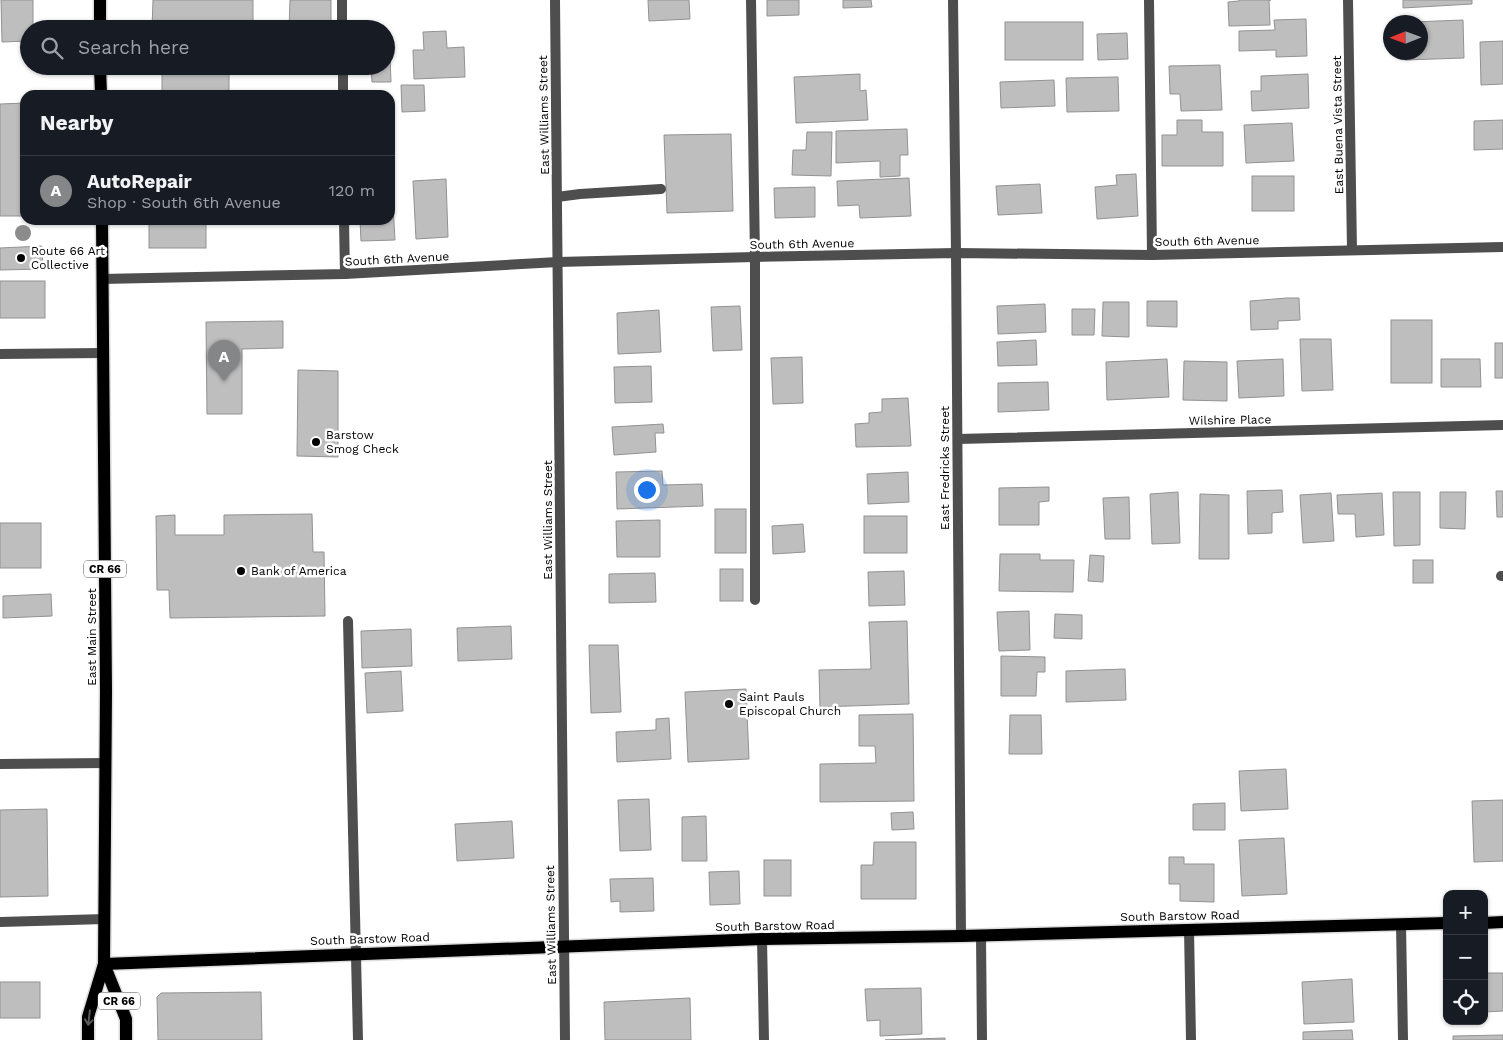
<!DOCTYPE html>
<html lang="en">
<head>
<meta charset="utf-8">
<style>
	:root { --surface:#171b24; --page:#242831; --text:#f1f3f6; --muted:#9ea1a6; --line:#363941; --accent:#858687 }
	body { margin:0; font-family:"Work Sans",sans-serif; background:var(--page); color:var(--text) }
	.controls { position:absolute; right:15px; bottom:15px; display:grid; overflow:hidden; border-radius:10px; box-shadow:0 1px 4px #0004 }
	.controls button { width:45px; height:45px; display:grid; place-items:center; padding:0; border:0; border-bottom:1px solid var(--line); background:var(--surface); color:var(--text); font:25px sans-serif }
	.compass { position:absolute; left:1383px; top:15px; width:45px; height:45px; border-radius:50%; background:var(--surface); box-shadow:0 1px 4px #0004; rotate:269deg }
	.you { position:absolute; left:646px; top:489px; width:18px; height:18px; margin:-12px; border:4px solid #fff; border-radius:50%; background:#1a73e8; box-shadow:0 0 0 8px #1a73e833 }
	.badge { display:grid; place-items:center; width:32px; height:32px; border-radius:50%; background:var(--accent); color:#fff; font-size:16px; font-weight:700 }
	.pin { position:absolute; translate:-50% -41px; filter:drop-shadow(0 1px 2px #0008) }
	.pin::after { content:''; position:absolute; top:26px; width:18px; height:15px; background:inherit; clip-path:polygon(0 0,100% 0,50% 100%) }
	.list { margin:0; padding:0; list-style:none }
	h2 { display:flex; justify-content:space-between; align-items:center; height:65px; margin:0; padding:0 20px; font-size:21px }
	h2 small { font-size:16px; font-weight:400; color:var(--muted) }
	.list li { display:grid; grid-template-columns:32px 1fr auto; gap:15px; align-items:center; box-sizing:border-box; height:70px; padding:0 20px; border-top:1px solid var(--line) }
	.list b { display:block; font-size:19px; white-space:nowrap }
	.list p { margin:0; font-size:16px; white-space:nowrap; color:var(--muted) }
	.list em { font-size:16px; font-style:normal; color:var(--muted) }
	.icon { flex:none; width:28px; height:28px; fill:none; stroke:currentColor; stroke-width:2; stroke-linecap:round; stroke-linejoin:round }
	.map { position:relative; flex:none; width:1503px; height:1040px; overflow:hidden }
	.search { position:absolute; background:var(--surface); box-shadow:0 1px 4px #0004; left:20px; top:20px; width:375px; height:55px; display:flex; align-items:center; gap:12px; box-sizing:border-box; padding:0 18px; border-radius:28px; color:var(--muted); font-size:19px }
	.panel { position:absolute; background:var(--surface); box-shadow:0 1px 4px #0004; left:20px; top:90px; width:375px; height:135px; border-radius:15px }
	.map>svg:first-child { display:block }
	.building { fill:#bebebe; stroke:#929292 }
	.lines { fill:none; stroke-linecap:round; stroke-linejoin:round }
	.primary-casing { stroke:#dbdbdb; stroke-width:15 }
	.lane { stroke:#4e4e4e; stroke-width:10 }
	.street { stroke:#4e4e4e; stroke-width:10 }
	.primary { stroke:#000; stroke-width:12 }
	.tree { fill:#8b8b8b }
	.oneway { stroke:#595959 }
	.poi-dot { fill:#000; stroke:#fff; stroke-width:2 }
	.labels { text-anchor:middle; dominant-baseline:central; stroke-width:5; stroke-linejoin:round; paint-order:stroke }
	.shield { fill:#fff; stroke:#4c4c4c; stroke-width:1 }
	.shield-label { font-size:11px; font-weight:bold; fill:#000 }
	.street-label { font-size:12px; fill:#000; stroke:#fff }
	.poi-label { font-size:12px; fill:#000; stroke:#fff; text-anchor:start }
</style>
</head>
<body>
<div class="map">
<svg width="1503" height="1040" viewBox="0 0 1503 1040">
	<rect width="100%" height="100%" fill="#fff"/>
	<g class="building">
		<path d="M1,0H33V29H29V41L2,42Z"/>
		<path d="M153,0H253V29L152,28Z"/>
		<path d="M290,0H331V29H289Z"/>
		<path d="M648,0H689L690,19L649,21Z"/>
		<path d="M767,0H799V15L767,16Z"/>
		<path d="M843,0H871L872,7L843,8Z"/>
		<path d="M1239,0H1271H1269L1270,25L1229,26L1228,2L1239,1Z"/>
		<path d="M1403,0H1472V4L1403,8Z"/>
		<path d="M1306,19L1307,56L1276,57V50L1239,51V31L1275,30L1274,20Z"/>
		<path d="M1463,20L1464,58L1405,60L1404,52H1420V22H1413Z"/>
		<rect x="1005" y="22" width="78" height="38"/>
		<path d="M386,31H389L391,82H372L371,69H360V66H386Z"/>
		<path d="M446,31L447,48L464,47L465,77L414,79L413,50H424L423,32Z"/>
		<path d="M1127,33L1128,59L1098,60L1097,34Z"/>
		<path d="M1503,41V84L1481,85L1480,42Z"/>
		<path d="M1220,65L1222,110L1181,111L1180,94H1170L1169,66Z"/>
		<path d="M183,66H229V95H162V74H183Z"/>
		<path d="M860,74V91L866,90L868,120L796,123L794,77Z"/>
		<path d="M1308,74L1309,108L1252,111L1251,91H1261V76Z"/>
		<path d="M1118,77L1119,111L1067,112L1066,78Z"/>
		<path d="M1054,80L1055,106L1001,108L1000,82Z"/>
		<path d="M401,85H424L425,111L402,112Z"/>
		<path d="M25,103V216H0V104Z"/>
		<path d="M1177,120H1202V132H1223V166H1162V135H1177Z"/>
		<path d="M1503,120V149L1474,150V121Z"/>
		<path d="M1292,123L1294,161L1246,163L1244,125Z"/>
		<path d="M907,129L908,155H900V176L880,177V161L836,163V131Z"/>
		<path d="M807,132H832L831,176L792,175L793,150H806Z"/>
		<path d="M731,134L733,211L667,213L664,135Z"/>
		<path d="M1136,174L1138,216L1097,219L1095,187L1117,185L1116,175Z"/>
		<rect x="1252" y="176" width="42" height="35"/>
		<path d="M909,178L911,216L860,218L859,205L838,206L837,181Z"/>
		<path d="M446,179L448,237L416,239L413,181Z"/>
		<path d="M1040,184L1042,213L998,215L996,186Z"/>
		<path d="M390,186H392L395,240L361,241L360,220H390Z"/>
		<path d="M815,187V217L775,218L774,188Z"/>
		<rect x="149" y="220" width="57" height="28"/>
		<path d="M42,246L43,269L0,270V248Z"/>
		<rect x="0" y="281" width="45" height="37"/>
		<path d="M1287,298H1299L1300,320L1278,321V329L1251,330L1250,301Z"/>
		<path d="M1147,301H1177V327L1147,326Z"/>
		<path d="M1103,302H1129V337L1102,336Z"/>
		<path d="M1045,304L1046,332L998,334L997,306Z"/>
		<path d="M740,306L742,350L713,351L711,307Z"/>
		<path d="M1072,309H1095L1094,335H1072Z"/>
		<path d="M659,310L661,352L618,354L617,313Z"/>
		<rect x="1391" y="320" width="41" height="63"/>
		<path d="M283,321V348L242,349V414H207L206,322Z"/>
		<path d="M1300,339H1331L1333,390L1302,391Z"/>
		<path d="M1036,340L1037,365L998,366L997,342Z"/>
		<rect x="1495" y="343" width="8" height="35"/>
		<path d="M802,357L803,403L773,404L771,358Z"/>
		<path d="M1167,359L1169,397L1107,400L1106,362Z"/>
		<path d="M1283,359L1284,396L1239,398L1237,361Z"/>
		<path d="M1441,359H1480L1481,387H1441Z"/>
		<path d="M1184,361L1227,362V401L1183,400Z"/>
		<path d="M651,366L652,402L615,403L614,367Z"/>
		<path d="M298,370L338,371V457L297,456Z"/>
		<path d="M1048,382L1049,410L998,412V383Z"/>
		<path d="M908,398L911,446L856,447L855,424L869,423V413L882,412V399Z"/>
		<path d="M663,424L664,433H655L656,452L614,455L612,427Z"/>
		<path d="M662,471L663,485L702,484L703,506L617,509L616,472Z"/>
		<path d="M908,472L909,502L868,504L867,474Z"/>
		<path d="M1049,487V501L1039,502V525H999V488Z"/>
		<path d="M1282,490L1283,512L1272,513V533L1248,534L1247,491Z"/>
		<path d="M1496,491H1503V517H1497Z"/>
		<path d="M1178,492L1180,543L1152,544L1150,494Z"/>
		<path d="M1393,492H1420V545L1394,546Z"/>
		<path d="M1440,492H1466L1465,529L1440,528Z"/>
		<path d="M1331,493L1334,541L1303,543L1300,495Z"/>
		<path d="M1382,493L1384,535L1356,537L1355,514H1338L1337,495Z"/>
		<path d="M1200,494L1229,495V559H1199Z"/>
		<path d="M1129,497L1130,539H1105L1103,498Z"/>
		<rect x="715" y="509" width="31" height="44"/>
		<path d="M312,514L313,552H324L325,616L170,618L169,590H157L156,516L175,515V535H224V515Z"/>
		<rect x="864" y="516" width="43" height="37"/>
		<path d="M660,520V557H617L616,521Z"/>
		<rect x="0" y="523" width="41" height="45"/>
		<path d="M803,524L805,552L773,554L772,526Z"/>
		<path d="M1000,554H1040V560H1074L1073,592L999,591Z"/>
		<path d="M1090,555L1104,556L1103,582L1088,581Z"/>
		<rect x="1413" y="560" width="20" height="23"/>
		<rect x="720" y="569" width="23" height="32"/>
		<path d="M904,571L905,605L869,606L868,572Z"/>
		<path d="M655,573L656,602L609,603V574Z"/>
		<path d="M51,594L52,616L3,618V596Z"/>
		<path d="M1029,611L1030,650L999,651L997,612Z"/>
		<path d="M1055,614L1082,615V639L1054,638Z"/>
		<path d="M907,621L909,704L820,707L819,670L871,669L869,622Z"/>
		<path d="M511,626L512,659L458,661L457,628Z"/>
		<path d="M411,629L412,666L362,668L361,631Z"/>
		<path d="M589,645H618L621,712L591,713Z"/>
		<path d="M1001,656L1045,657V672H1037L1036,696H1001Z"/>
		<path d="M1125,669L1126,700L1066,702V671Z"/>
		<path d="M401,671L403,711L367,713L365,673Z"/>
		<path d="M746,689L749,759L688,762L685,692Z"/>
		<path d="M913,714L914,801L820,802V764L876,763L875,746H859V715Z"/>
		<path d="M1010,715H1041L1042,754H1009Z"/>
		<path d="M669,718L671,759L617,762L616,732L656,730V719Z"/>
		<path d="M1286,769L1288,809L1241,811L1239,771Z"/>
		<path d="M649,799L651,850L620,851L618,800Z"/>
		<path d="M1503,800V861L1474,862L1472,801Z"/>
		<path d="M1225,803V830H1193V804Z"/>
		<path d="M47,809L48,896L0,897V810Z"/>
		<path d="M913,812L914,829L892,830L891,813Z"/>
		<path d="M706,816L707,861H682V817Z"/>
		<path d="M512,821L514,858L457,861L455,824Z"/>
		<path d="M1284,838L1287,894L1242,896L1239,840Z"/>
		<path d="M874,842H916V899H861V865H873Z"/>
		<path d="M1169,857H1184V864H1214V902L1180,901V884H1169Z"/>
		<rect x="764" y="860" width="27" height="36"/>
		<path d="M739,871L740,904L710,905L709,872Z"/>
		<path d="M653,878L654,911L620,912V901L611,902L610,879Z"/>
		<path d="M1484,973H1503V1011L1484,1012Z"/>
		<path d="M1352,979L1354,1022L1304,1024L1302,982Z"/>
		<rect x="0" y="982" width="40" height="36"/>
		<path d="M921,988L922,1034L880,1036V1020L867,1021L865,989Z"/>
		<path d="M261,992L262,1040H158L157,997L161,993Z"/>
		<path d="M690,998L691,1040H605L604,1002Z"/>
		<path d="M1352,1030L1353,1040H1303V1032Z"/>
		<path d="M1503,1035V1040H1453V1036Z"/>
		<path d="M945,1038V1040H885Z"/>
	</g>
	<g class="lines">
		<g class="primary-casing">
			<g id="primary">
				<path d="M100,0V29"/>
				<path d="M100,66L101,95"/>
				<path d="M1484,923L1503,922"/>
				<path d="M104,964L762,939L961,936L1447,923"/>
				<path d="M104,964L126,1019V1040"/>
				<path d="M88,1040V1017L104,964L106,691L102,220"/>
			</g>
		</g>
		<g class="lane">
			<path d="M342,0V29"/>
			<path d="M751,0L755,257V600"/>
			<path d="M1149,0L1152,255"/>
			<path d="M343,66V95"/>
			<path d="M557,197L580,194L661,189"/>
			<path d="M344,220L345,274"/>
			<path d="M1501,576H1503"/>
			<path d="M348,621L358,1040"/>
			<path d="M0,922L105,919"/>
			<path d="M1189,929L1191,1040"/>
			<path d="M762,939L764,1040"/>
		</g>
		<g class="street">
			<path d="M555,0L565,1040"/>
			<path d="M953,0L956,253L961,936"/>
			<path d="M1348,0L1352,250"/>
			<path d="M102,279L345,274L558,262L755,257L956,253L1152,255L1503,247"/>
			<path d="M0,354L103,353"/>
			<path d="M958,439L1503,425"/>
			<path d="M0,764L106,763"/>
			<path d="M1401,924L1403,1040"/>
			<path d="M981,936L982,1040"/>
		</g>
		<use href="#primary" class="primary"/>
	</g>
	<circle class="tree" cx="23" cy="233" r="8"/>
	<defs><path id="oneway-shaft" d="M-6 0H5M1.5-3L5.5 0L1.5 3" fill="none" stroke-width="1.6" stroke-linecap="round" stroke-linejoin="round" transform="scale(1.25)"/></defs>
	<use class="oneway" href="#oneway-shaft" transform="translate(89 1018) rotate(97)"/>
	<g class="poi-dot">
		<circle cx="21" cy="258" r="5"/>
		<circle cx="316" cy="442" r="5"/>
		<circle cx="241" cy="571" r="5"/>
		<circle cx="729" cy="704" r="5"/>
	</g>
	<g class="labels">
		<g class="shield">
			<rect x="84" y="560.5" width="42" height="17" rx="4"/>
			<rect x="98" y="992.5" width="42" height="17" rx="4"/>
		</g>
		<g class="shield-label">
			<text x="105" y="569">CR 66</text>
			<text x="119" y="1001">CR 66</text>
		</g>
		<g class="street-label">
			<text transform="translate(544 115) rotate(-91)">East Williams Street</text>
			<text transform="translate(1338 125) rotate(-91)">East Buena Vista Street</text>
			<text transform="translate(1207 241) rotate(-1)">South 6th Avenue</text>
			<text transform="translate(802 244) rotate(-1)">South 6th Avenue</text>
			<text transform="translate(397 259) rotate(-3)">South 6th Avenue</text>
			<text transform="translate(1230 420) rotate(-1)">Wilshire Place</text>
			<text transform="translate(945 468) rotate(-90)">East Fredricks Street</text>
			<text transform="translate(548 520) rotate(-90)">East Williams Street</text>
			<text transform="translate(92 637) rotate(-90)">East Main Street</text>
			<text transform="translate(1180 916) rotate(-1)">South Barstow Road</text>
			<text transform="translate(551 925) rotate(-91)">East Williams Street</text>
			<text transform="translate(775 926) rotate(-1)">South Barstow Road</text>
			<text transform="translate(370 939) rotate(-2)">South Barstow Road</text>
		</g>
		<g class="poi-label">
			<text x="31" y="251">Route 66 Art<tspan x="31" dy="14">Collective</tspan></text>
			<text x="326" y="435">Barstow<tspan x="326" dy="14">Smog Check</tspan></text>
			<text x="251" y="571">Bank of America</text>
			<text x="739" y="697">Saint Pauls<tspan x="739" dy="14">Episcopal Church</tspan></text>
		</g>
	</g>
</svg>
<div class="controls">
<button>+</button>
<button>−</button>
<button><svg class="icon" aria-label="locate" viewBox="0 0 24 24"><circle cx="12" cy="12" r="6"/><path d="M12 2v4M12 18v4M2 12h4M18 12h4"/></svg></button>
</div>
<svg class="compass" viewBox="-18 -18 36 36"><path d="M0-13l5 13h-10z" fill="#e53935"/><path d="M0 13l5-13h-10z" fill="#9ea1a6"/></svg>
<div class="you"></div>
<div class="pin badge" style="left:224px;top:381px">A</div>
<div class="search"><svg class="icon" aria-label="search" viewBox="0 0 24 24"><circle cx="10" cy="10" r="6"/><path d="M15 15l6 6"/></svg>Search here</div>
<section class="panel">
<h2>Nearby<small></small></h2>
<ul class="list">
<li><span class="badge">A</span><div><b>AutoRepair</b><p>Shop · South 6th Avenue</p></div><em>120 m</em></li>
</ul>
</section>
</div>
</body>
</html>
